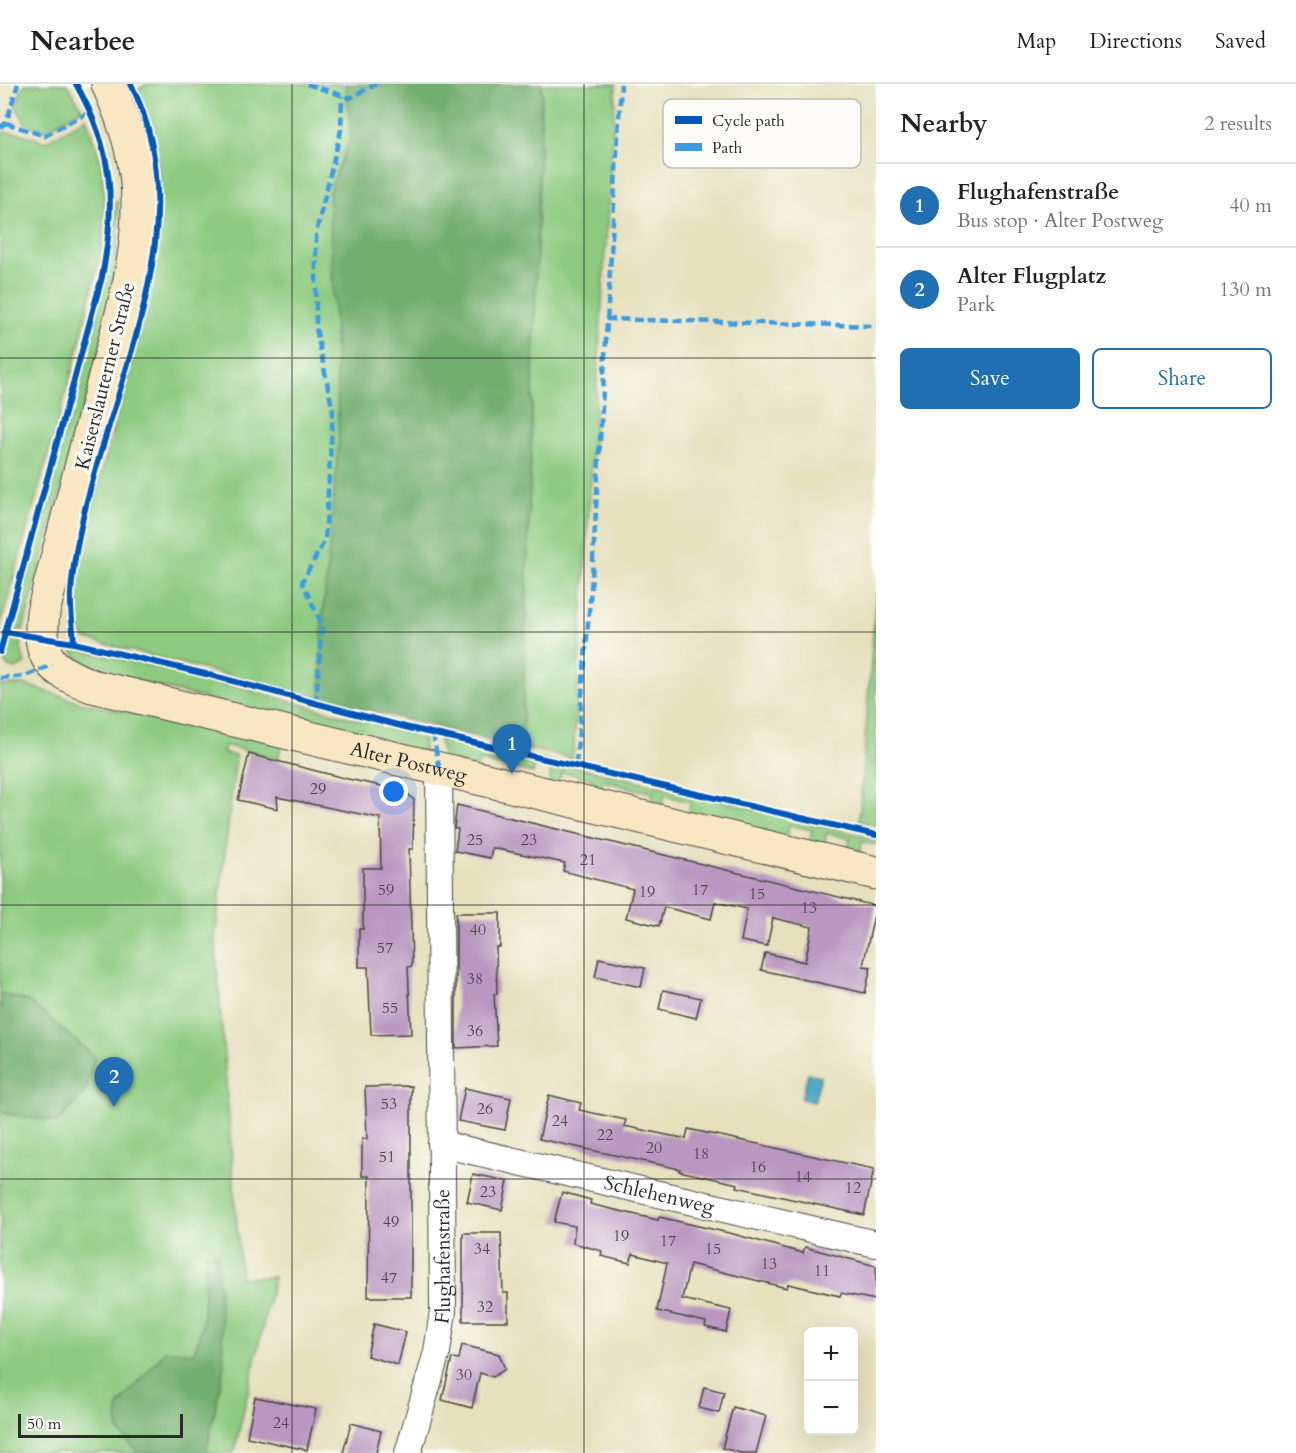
<!DOCTYPE html>
<html lang="en">
<head>
<meta charset="utf-8">
<style>
	:root { --surface:#fff; --page:#f6f6f6; --text:#222; --muted:#767676; --line:#e0e0e0; --accent:#1f6fb2 }
	body { margin:0; font-family:Cardo,serif; background:var(--page); color:var(--text) }
	.controls { position:absolute; right:18px; bottom:18px; display:grid; overflow:hidden; border-radius:9px; box-shadow:0 6px 24px #0002 }
	.controls button { width:54px; height:54px; display:grid; place-items:center; padding:0; border:0; border-bottom:2px solid var(--line); background:var(--surface); color:var(--text); font:30px sans-serif }
	.scale { position:absolute; left:18px; bottom:15px; width:165px; box-sizing:border-box; padding-left:6px; border:3px solid #2b2b2b; border-top:0; font-size:16px; line-height:21px; white-space:nowrap; color:#2b2b2b; -webkit-text-stroke:4px #fdfcf7; paint-order:stroke }
	.you { position:absolute; left:394px; top:708px; width:21px; height:21px; margin:-15px; border:4px solid #fff; border-radius:50%; background:#1a73e8; box-shadow:0 0 0 9px #1a73e833 }
	.badge { display:grid; place-items:center; width:39px; height:39px; border-radius:50%; background:var(--accent); color:#fff; font-size:20px; font-weight:700 }
	.pin { position:absolute; translate:-50% -50px; filter:drop-shadow(0 2px 3px #0008) }
	.pin::after { content:''; position:absolute; top:32px; width:21px; height:18px; background:inherit; clip-path:polygon(0 0,100% 0,50% 100%) }
	.list { margin:0; padding:0; list-style:none }
	h2 { display:flex; justify-content:space-between; align-items:center; height:78px; margin:0; padding:0 24px; font-size:26px }
	h2 small { font-size:20px; font-weight:400; color:var(--muted) }
	.list li { display:grid; grid-template-columns:39px 1fr auto; gap:18px; align-items:center; box-sizing:border-box; height:84px; padding:0 24px; border-top:2px solid var(--line) }
	.list b { display:block; font-size:22px; white-space:nowrap }
	.list p { margin:0; font-size:20px; white-space:nowrap; color:var(--muted) }
	.list em { font-size:20px; font-style:normal; color:var(--muted) }
	.actions { display:flex; gap:12px; padding:18px 24px }
	.actions a { flex:1; padding:14px 0; border:2px solid var(--accent); border-radius:9px; text-align:center; font-size:21px; color:var(--accent) }
	.actions .main { background:var(--accent); color:#fff }
	.map { position:relative; flex:none; width:876px; height:1369px; overflow:hidden }
	header { display:flex; align-items:center; gap:36px; box-sizing:border-box; height:84px; padding:0 30px; background:var(--surface); border-bottom:2px solid var(--line) }
	header strong { font-size:28px }
	nav { display:flex; gap:33px; margin-inline-start:auto; font-size:21px }
	main { display:flex }
	aside { flex:1; background:var(--surface) }
	.map>svg:first-child { display:block }
	.green { fill:#8dca80; stroke:#5c7a56; stroke-width:1.5 }
	.forest { fill:#72ae6e; stroke:#4e6c4c; stroke-width:1.5 }
	.water { fill:#45a7c4; stroke:#386978; stroke-width:1.5 }
	.building { fill:#b997c0 }
	.lines { fill:none; stroke-linecap:round; stroke-linejoin:round }
	.street-casing { stroke:#474641; stroke-width:28 }
	.secondary-casing { stroke:#474641; stroke-width:35 }
	.street { stroke:#fff; stroke-width:26 }
	.secondary { stroke:#f9e7c3; stroke-width:33 }
	.quiet { stroke:#3d9ce1; stroke-width:4.5; stroke-dasharray:9 4.5; stroke-linecap:butt }
	.cycleway-casing { stroke:#fdfcf7; stroke-width:10 }
	.cycleway { stroke:#0057b8; stroke-width:6 }
	.grid { fill:none; stroke:#2b2b2b; stroke-width:1.5; stroke-opacity:0.55 }
	.labels { text-anchor:middle; dominant-baseline:central; stroke-width:6; stroke-linejoin:round; paint-order:stroke }
	.number-label { font-size:16px; fill:#4e4650 }
	.street-label { font-size:20px; fill:#2b2b2b; stroke:#fdfcf7 }
	.key { fill:#fdfcf7; stroke:#bebdba; stroke-width:1.5 }
	.key-label { font-size:16px; fill:#2b2b2b }
</style>
</head>
<body>
<header>
<strong>Nearbee</strong>
<nav><a>Map</a><a>Directions</a><a>Saved</a></nav>
</header>
<main>
<div class="map">
<svg width="876" height="1369" viewBox="0 0 876 1369">
	<rect width="100%" height="100%" fill="#fdfcf7"/>
	<filter id="ink" filterUnits="userSpaceOnUse"><feTurbulence type="fractalNoise" baseFrequency=".0167" numOctaves="2"/><feDisplacementMap in="SourceGraphic" scale="12" xChannelSelector="R" yChannelSelector="G"/><feConvolveMatrix kernelMatrix="1 2 1 2 8 2 1 2 1" color-interpolation-filters="sRGB"/></filter>
	<filter id="wash" filterUnits="userSpaceOnUse"><feTurbulence type="fractalNoise" baseFrequency=".008" numOctaves="4" result="noise"/><feDisplacementMap in="SourceGraphic" scale="24" xChannelSelector="R" yChannelSelector="G"/><feGaussianBlur stdDeviation="1.35" result="paint"/><feColorMatrix in="noise" values="0 0 0 0 0 0 0 0 0 0 0 0 0 0 0 0 0 1.4 0 .05"/><feComposite in="paint" operator="in"/></filter>
	<g filter="url(#wash)">
		<rect width="100%" height="100%" fill="#e6e0bd"/>
		<g class="green">
			<path d="M26,0H67L82,25L46,46L26,40L16,22L23,2Z"/>
			<path d="M147,0H346L351,53L329,107L340,353L322,541L321,615L86,555L75,538L74,520L79,474L141,241L159,154L157,81L150,43L137,6Z"/>
			<path d="M542,0H616L573,674L520,663Z"/>
			<path d="M86,34L102,81L105,124L102,163L78,265L0,542V48L19,49L45,58Z"/>
			<path d="M115,118H118C120,153 117,187 111,222L23,546L11,545L100,217L115,140Z"/>
			<path d="M876,509V741L859,737Z"/>
			<path d="M9,553L22,554L21,565L25,580L15,585L8,583L4,576Z"/>
			<path d="M69,563L208,595L418,652L424,657V669L87,585Z"/>
			<path d="M0,601H26L79,618L281,660L278,676L225,661L223,669L236,672L215,854L241,1194L274,1193L234,1369H0Z"/>
			<path d="M439,656C586,681 731,720 876,755V761L862,758L858,776L846,773L850,755L827,749L823,767L808,764L812,746L789,741L785,758L688,734L690,718L664,711L661,728L651,726L653,709L603,697L600,712L589,710L592,695L562,688L558,703L549,701L551,684L535,680L533,689L479,677L477,684L444,677Z"/>
		</g>
		<g class="forest">
			<path d="M346,0H542L522,664L321,615L322,541L339,355L329,107L351,53Z"/>
			<path d="M0,909L30,918L95,973L86,1007L58,1038L6,1030L0,1027Z"/>
			<path d="M206,1170H217L224,1283L206,1369H138L117,1345L118,1322L166,1266L194,1269L202,1243Z"/>
		</g>
		<path class="water" d="M808,989L821,992L814,1018L801,1015Z"/>
		<g id="blocks">
			<g class="building">
				<path d="M249,670L348,695L405,707L414,716L413,765H409L412,882L408,883L411,950L371,951L368,883H359V845H363V784H381L380,734L277,713L278,725L238,716Z"/>
				<path d="M457,721L876,822L863,882L871,883L865,909L761,886L765,869L805,878L812,843L773,834L767,862L741,857L747,825L715,818L711,835L664,823L659,842L626,834L633,805L563,787L565,779L492,764L490,774L455,767L458,745L454,744Z"/>
				<path d="M456,829H500V863H496L497,910H494L497,962L456,964Z"/>
				<path d="M599,874L645,884L641,903L595,893Z"/>
				<path d="M663,906L701,914L696,934L659,925Z"/>
				<path d="M411,1002V1213H368L369,1092H362V1055H367L365,1003Z"/>
				<path d="M465,1004L511,1014L505,1046L458,1037Z"/>
				<path d="M549,1011L581,1019L579,1026L626,1036L624,1042L686,1055L688,1045L874,1085L864,1131L737,1103L738,1100L679,1087L680,1085L539,1055Z"/>
				<path d="M473,1090L508,1097L502,1126L467,1118Z"/>
				<path d="M562,1108L591,1116L590,1120L658,1136L659,1133L733,1150L803,1169L805,1163L876,1182V1216L841,1209L840,1212L788,1200L787,1204L690,1180L682,1215L731,1226L726,1248L705,1243L706,1238L657,1227L667,1179L633,1170L630,1179L601,1172L602,1167L573,1159L575,1142L554,1138Z"/>
				<path d="M463,1149H501L503,1209H508V1237H463Z"/>
				<path d="M374,1240L406,1248L398,1281L367,1272Z"/>
				<path d="M462,1261L499,1270L505,1285L493,1293L480,1289L472,1324L442,1316L452,1274L459,1275Z"/>
				<path d="M704,1303L724,1308L719,1329L699,1324Z"/>
				<path d="M255,1313L316,1325L307,1366L247,1353Z"/>
				<path d="M733,1323L766,1332L756,1369H741L722,1364Z"/>
				<path d="M351,1339L381,1347L376,1369H343Z"/>
			</g>
		</g>
	</g>
	<g filter="url(#ink)">
		<use href="#blocks" fill-opacity="0" stroke="#474641" stroke-width="1.5"/>
		<g class="lines">
			<g class="street-casing">
				<g id="street">
					<path id="s1" d="M441,1060L876,1160"/>
					<path id="s2" d="M408,1369L437,1268L443,1227L439,684"/>
				</g>
			</g>
			<g class="secondary-casing">
				<g id="secondary">
					<path id="s3" d="M108,0C125,38 138,76 138,118C139,180 119,240 103,300C83,376 63,452 43,528C38,575 49,585 92,602L876,789"/>
				</g>
			</g>
			<use href="#street" class="street"/>
			<use href="#secondary" class="secondary"/>
			<g class="quiet">
				<path d="M307,0L350,14L376,0"/>
				<path d="M6,39L45,52L91,27"/>
				<path d="M0,43L6,39L18,0"/>
				<path d="M606,235L876,242"/>
				<path d="M0,594L25,592L52,581"/>
				<path d="M316,619L322,541L302,498L325,456L333,328L316,244V149L341,46L342,12"/>
				<path d="M433,649L439,684"/>
				<path d="M576,680L592,493L621,0"/>
			</g>
			<g class="cycleway-casing">
				<g id="cycleway">
					<path d="M5,548L74,559L210,591L405,643L876,751"/>
					<path d="M74,559C73,542 70,525 71,509C82,344 212,163 131,0"/>
					<path d="M0,568L102,193C116,119 114,67 76,0"/>
				</g>
			</g>
			<use href="#cycleway" class="cycleway"/>
		</g>
	</g>
	<path class="grid" d="M292,0V1369M584,0V1369M0,274H876M0,548H876M0,821H876M0,1095H876"/>
	<g class="labels">
		<g class="number-label">
			<text x="318" y="705">29</text>
			<text x="475" y="756">25</text>
			<text x="529" y="756">23</text>
			<text x="588" y="776">21</text>
			<text x="386" y="806">59</text>
			<text x="700" y="806">17</text>
			<text x="647" y="808">19</text>
			<text x="757" y="810">15</text>
			<text x="809" y="824">13</text>
			<text x="478" y="846">40</text>
			<text x="385" y="864">57</text>
			<text x="475" y="895">38</text>
			<text x="390" y="924">55</text>
			<text x="475" y="947">36</text>
			<text x="389" y="1020">53</text>
			<text x="485" y="1025">26</text>
			<text x="560" y="1037">24</text>
			<text x="605" y="1051">22</text>
			<text x="654" y="1064">20</text>
			<text x="701" y="1070">18</text>
			<text x="387" y="1073">51</text>
			<text x="758" y="1083">16</text>
			<text x="803" y="1093">14</text>
			<text x="853" y="1104">12</text>
			<text x="488" y="1108">23</text>
			<text x="391" y="1138">49</text>
			<text x="621" y="1152">19</text>
			<text x="668" y="1157">17</text>
			<text x="482" y="1165">34</text>
			<text x="713" y="1165">15</text>
			<text x="769" y="1180">13</text>
			<text x="822" y="1187">11</text>
			<text x="389" y="1194">47</text>
			<text x="485" y="1223">32</text>
			<text x="464" y="1291">30</text>
			<text x="281" y="1339">24</text>
		</g>
		<g class="street-label">
			<text transform="translate(105 292) rotate(-76)">Kaiserslauterner Straße</text>
			<text stroke="none"><textPath href="#s3" startOffset="970">Alter Postweg</textPath></text>
			<text stroke="none"><textPath href="#s1" startOffset="224">Schlehenweg</textPath></text>
			<text stroke="none"><textPath href="#s2" startOffset="201">Flughafenstraße</textPath></text>
		</g>
	</g>
	<rect x="663" y="15" width="198" height="69" rx="9" class="key"/>
	<rect x="675" y="32" width="27" height="8" fill="#0057b8"/>
	<rect x="675" y="59" width="27" height="8" fill="#3d9ce1"/>
	<g class="key-label">
		<text x="712" y="42">Cycle path</text>
		<text x="712" y="69">Path</text>
	</g>
</svg>
<div class="controls">
<button>+</button>
<button>−</button>
</div>
<div class="scale">50 m</div>
<div class="you"></div>
<div class="pin badge" style="left:512px;top:690px">1</div>
<div class="pin badge" style="left:114px;top:1023px">2</div>
</div>
<aside>
<h2>Nearby<small>2 results</small></h2>
<ul class="list">
<li><span class="badge">1</span><div><b>Flughafenstraße</b><p>Bus stop · Alter Postweg</p></div><em>40 m</em></li>
<li><span class="badge">2</span><div><b>Alter Flugplatz</b><p>Park</p></div><em>130 m</em></li>
</ul>
<div class="actions"><a class="main">Save</a><a>Share</a></div>
</aside>
</main>
</body>
</html>
